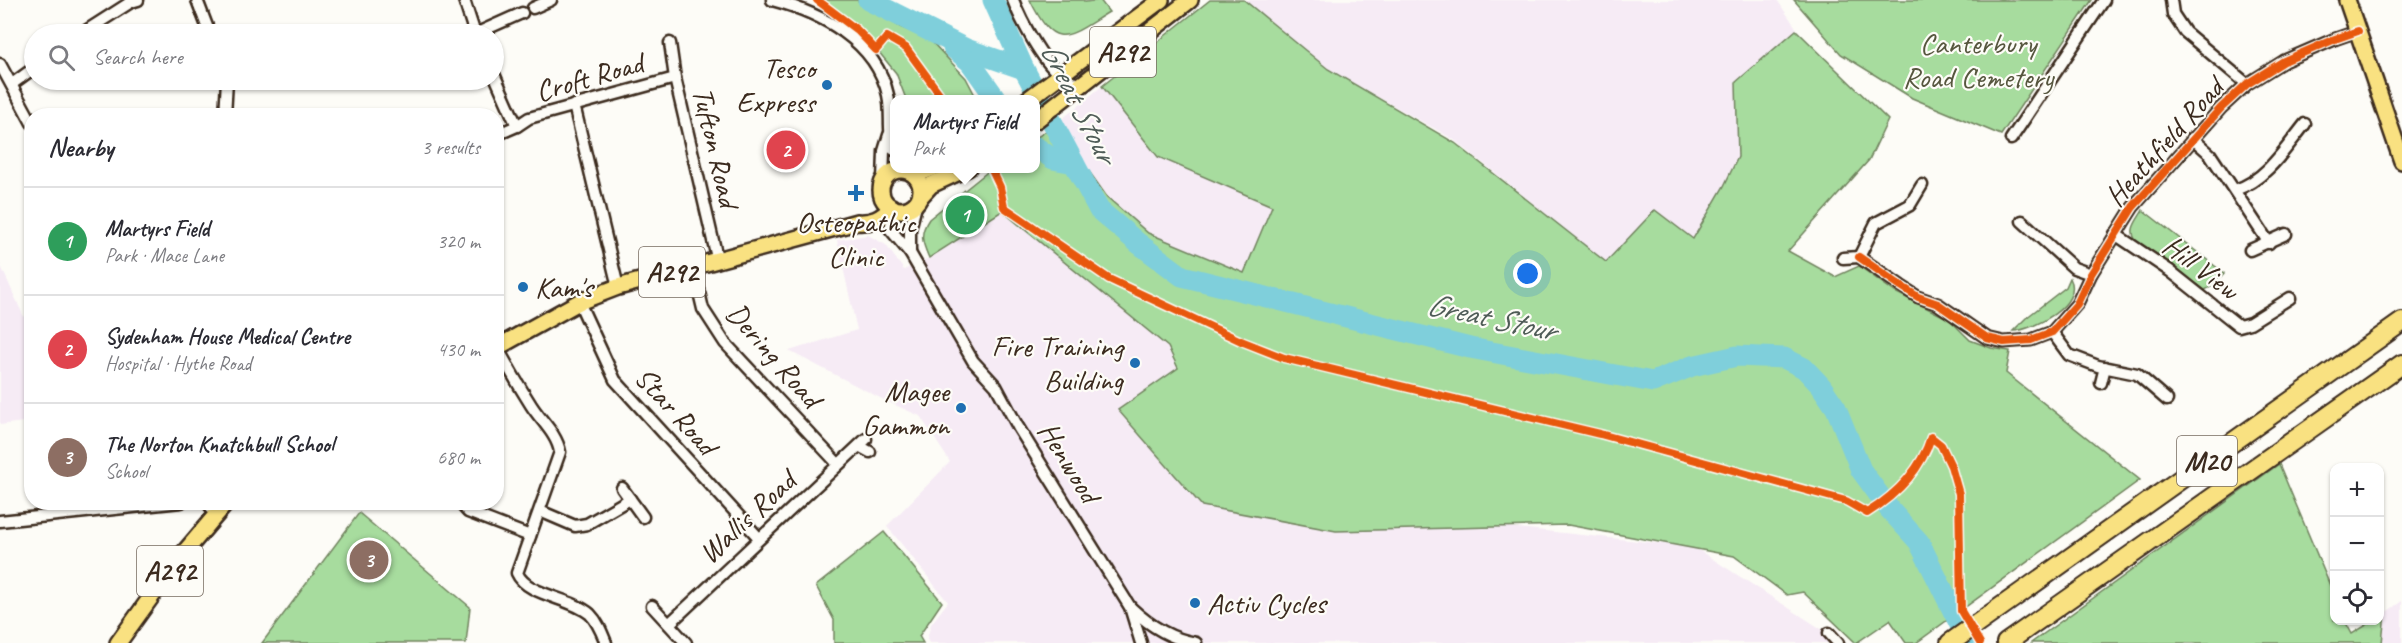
<!DOCTYPE html>
<html lang="en">
<head>
<meta charset="utf-8">
<style>
	:root { --surface:#fff; --page:#f2f2f3; --text:#2b2b33; --muted:#7c7c81; --line:#e1e1e2; --accent:#0f766e }
	body { margin:0; font-family:Caveat,sans-serif; background:var(--page); color:var(--text) }
	.controls { position:absolute; right:18px; bottom:18px; display:grid; overflow:hidden; border-radius:12px; box-shadow:0 2px 4px #0004 }
	.controls button { width:54px; height:54px; display:grid; place-items:center; padding:0; border:0; border-bottom:2px solid var(--line); background:var(--surface); color:var(--text); font:30px sans-serif }
	.you { position:absolute; left:1528px; top:274px; width:21px; height:21px; margin:-15px; border:4px solid #fff; border-radius:50%; background:#1a73e8; box-shadow:0 0 0 9px #1a73e833 }
	.badge { display:grid; place-items:center; width:39px; height:39px; border-radius:50%; background:var(--accent); color:#fff; font-size:20px; font-weight:700 }
	.pin { position:absolute; translate:-50% -50%; border:3px solid #fff; box-shadow:0 2px 6px #0006 }
	.popup { position:absolute; left:890px; top:95px; width:150px; height:78px; box-sizing:border-box; display:grid; place-content:center; border-radius:12px; background:var(--surface); filter:drop-shadow(0 2px 4px #0005); font-size:20px; white-space:nowrap; color:var(--muted) }
	.popup b { font-size:22px; color:var(--text) }
	.popup::after { content:''; position:absolute; left:50%; top:100%; margin-left:-12px; border:12px solid transparent; border-top-color:var(--surface) }
	.list { margin:0; padding:0; list-style:none }
	h2 { display:flex; justify-content:space-between; align-items:center; height:78px; margin:0; padding:0 24px; font-size:26px }
	h2 small { font-size:20px; font-weight:400; color:var(--muted) }
	.list li { display:grid; grid-template-columns:39px 1fr auto; gap:18px; align-items:center; box-sizing:border-box; height:108px; padding:0 24px; border-top:2px solid var(--line) }
	.list b { display:block; font-size:22px; white-space:nowrap }
	.list p { margin:0; font-size:20px; white-space:nowrap; color:var(--muted) }
	.list em { font-size:20px; font-style:normal; color:var(--muted) }
	.icon { flex:none; width:33px; height:33px; fill:none; stroke:currentColor; stroke-width:2; stroke-linecap:round; stroke-linejoin:round }
	.map { position:relative; flex:none; width:2402px; height:643px; overflow:hidden }
	.search { position:absolute; background:var(--surface); box-shadow:0 2px 4px #0004; left:24px; top:24px; width:480px; height:66px; display:flex; align-items:center; gap:15px; box-sizing:border-box; padding:0 21px; border-radius:33px; color:var(--muted); font-size:22px }
	.panel { position:absolute; background:var(--surface); box-shadow:0 2px 4px #0004; left:24px; top:108px; width:480px; height:402px; border-radius:24px }
	.map>svg:first-child { display:block }
	.built { fill:#f6ebf5 }
	.green { fill:#a7dc9e; stroke:#71835e; stroke-width:1.5 }
	.lines { fill:none; stroke-linecap:round; stroke-linejoin:round }
	.river { stroke:#7fcfdb; stroke-width:21 }
	.minor-casing { stroke:#3b2a1e; stroke-width:15 }
	.primary-casing { stroke:#3b2a1e; stroke-width:20 }
	.motorway-casing { stroke:#3b2a1e; stroke-width:22 }
	.minor { stroke:#fdfcf7; stroke-width:10 }
	.primary { stroke:#f9e181; stroke-width:15 }
	.motorway { stroke:#f9e181; stroke-width:18 }
	.cycleway-casing { stroke:#fdfcf7; stroke-width:11 }
	.cycleway { stroke:#e8590c; stroke-width:8 }
	.poi-dot { fill:#1f6fb2; stroke:#fdfcf7; stroke-width:2 }
	.labels { text-anchor:middle; dominant-baseline:central; stroke-width:4.5; stroke-linejoin:round; paint-order:stroke }
	.shield { fill:#fdfcf7; stroke:#75695f; stroke-width:1.5 }
	.shield-label { font-size:28px; font-weight:bold; fill:#3b2a1e }
	.park-label { font-size:30px; fill:#56563e; stroke:#fdfcf7 }
	.poi-label { font-size:30px; fill:#3b2a1e; stroke:#fdfcf7; text-anchor:end }
	.street-label { font-size:30px; fill:#3b2a1e; stroke:#fdfcf7 }
	.water-label { font-size:32px; font-style:italic; fill:#4f5c57; stroke:#fdfcf7 }
</style>
</head>
<body>
<div class="map">
<svg width="2402" height="643" viewBox="0 0 2402 643">
	<rect width="100%" height="100%" fill="#fdfcf7"/>
	<filter id="ink" filterUnits="userSpaceOnUse"><feTurbulence type="fractalNoise" baseFrequency=".0167" numOctaves="2"/><feDisplacementMap in="SourceGraphic" scale="12" xChannelSelector="R" yChannelSelector="G"/><feConvolveMatrix kernelMatrix="1 2 1 2 8 2 1 2 1" color-interpolation-filters="sRGB"/></filter>
	<g filter="url(#ink)">
		<g class="built">
			<path d="M1244,0H1777L1797,29L1736,82L1738,157L1724,186L1693,239L1655,211L1606,262L1453,139L1328,69Z"/>
			<path d="M1102,86L1158,157L1272,206L1244,273L1148,233L1107,197L1056,124Z"/>
			<path d="M1001,211L1168,347L1178,368L1119,410L1209,509L1395,515L1694,547L1843,643H929L927,639L931,624L948,602L887,526L950,462L920,416L888,402L789,351L857,330L837,240L868,235L886,245L904,270L937,254Z"/>
			<path d="M0,264L32,335L31,421L0,425Z"/>
			<path d="M2402,601V643H2382L2385,613Z"/>
		</g>
		<g class="green">
			<path d="M816,0H857L900,27L929,39L966,78L977,99H906L896,73L869,40L841,16Z"/>
			<path d="M1030,0H1083L1085,2L1100,0L1109,12C1067,37 1056,53 1030,0Z"/>
			<path d="M1210,0H1244L1328,69L1455,143L1606,262L1655,210L1693,239L1724,186L1738,157L1736,82L1796,30L1888,120L1869,160L1788,251L1835,277L1859,266L1895,292L1949,319L1970,340L1991,348L2010,351L2006,373L2140,480L1916,643H1906L1890,620L1856,643L1803,592L1787,595L1734,556L1568,525L1336,531L1202,506L1118,410L1178,368L1168,347L1002,211L929,258C922,242 919,234 929,219L991,169L1036,168V138L1056,124L1107,197L1148,233L1244,273L1272,206L1158,157L1102,86Z"/>
			<path d="M1794,0H2092L2001,135L1912,98L1841,54Z"/>
			<path d="M2143,210L2224,273L2211,287L2205,290L2136,241C2128,229 2137,221 2143,210Z"/>
			<path d="M2070,278C2084,304 2034,330 2013,331L2026,318L2066,287Z"/>
			<path d="M2279,464L2334,595V620L2345,621L2352,634L2373,621L2380,620V617L2385,613L2382,643H2031Z"/>
			<path d="M359,513L470,607L466,643H262Z"/>
			<path d="M884,532L942,602L919,636L923,643H834V620L816,586Z"/>
		</g>
		<g class="lines">
			<g class="river">
				<path d="M868,0L966,49L1024,69"/>
				<path d="M993,0L1024,69L1099,210L1138,243L1182,276L1470,348L1653,382L1692,366L1737,356L1784,358L1804,368L1821,386L1836,408L1861,470L1890,510L1919,542L1969,643"/>
				<path d="M953,48L970,62L997,100"/>
				<path d="M1036,147L1053,159L1074,163"/>
			</g>
			<g class="minor-casing">
				<g id="minor">
					<path d="M197,0L210,34"/>
					<path d="M464,0L475,34"/>
					<path d="M772,0C821,13 876,41 888,95C892,114 887,132 894,150"/>
					<path d="M1013,0C1021,21 1042,60 1059,74C1065,79 1073,82 1080,85"/>
					<path d="M2171,0L2173,14L2185,32L2247,84"/>
					<path d="M533,8L551,0"/>
					<path d="M81,34L131,2L138,0"/>
					<path d="M475,34L522,13"/>
					<path d="M670,43L675,78L718,262"/>
					<path d="M0,64L32,123"/>
					<path d="M494,74L517,126"/>
					<path d="M12,84L34,68"/>
					<path d="M574,105L618,287"/>
					<path d="M225,116L227,80"/>
					<path d="M496,135L517,126L529,118L675,78"/>
					<path d="M2192,138L2210,154L2269,243"/>
					<path d="M2011,139L2104,0"/>
					<path d="M907,168L908,171"/>
					<path d="M883,181L884,151L889,135"/>
					<path d="M2235,190C2266,180 2285,149 2305,124"/>
					<path d="M895,209L890,229L910,253L973,361L996,386L1018,427L1130,607L1141,643"/>
					<path d="M2022,221L2074,268L2091,274"/>
					<path d="M2115,234L2170,271L2239,326L2250,323L2290,298"/>
					<path d="M2250,250L2286,234"/>
					<path d="M910,253V229L917,202"/>
					<path d="M1859,257L1901,286L1918,297L1938,304L1987,338L2004,342L2031,340L2052,332L2077,304L2091,274L2133,207L2221,108L2247,84L2284,61L2335,39L2358,31"/>
					<path d="M1859,257L1876,223L1910,205L1922,185"/>
					<path d="M1843,258L1859,257"/>
					<path d="M693,267L703,309L725,343L838,464"/>
					<path d="M579,302L615,380L759,538"/>
					<path d="M2052,332L2069,355L2098,366L2137,374L2167,400"/>
					<path d="M497,347C508,367 519,386 531,405C541,421 557,434 560,452L517,573C527,596 570,597 590,614C598,622 602,633 606,643"/>
					<path d="M2101,383L2105,367"/>
					<path d="M859,446L870,452"/>
					<path d="M622,488L643,517"/>
					<path d="M207,502L216,514"/>
					<path d="M459,502L468,512L530,536"/>
					<path d="M540,511L575,526L587,524L630,499"/>
					<path d="M0,521L181,502"/>
					<path d="M652,606L686,643"/>
					<path d="M1131,608C1149,625 1170,639 1196,643"/>
					<path d="M669,624L866,439"/>
					<path d="M1829,633L1838,643"/>
				</g>
			</g>
			<g class="primary-casing">
				<g id="primary">
					<path d="M2347,0L2402,161"/>
					<path d="M1027,100L1161,0"/>
					<path d="M1036,120L1190,0"/>
					<circle cx="901" cy="190" r="20"/>
					<path d="M915,175L933,168"/>
					<path d="M920,197L931,185L968,168"/>
					<path d="M496,348L579,302L618,287L857,222C872,223 881,219 892,207"/>
					<path d="M118,643L177,561L227,502"/>
				</g>
			</g>
			<g class="motorway-casing">
				<g id="motorway">
					<path d="M1950,643L2402,322"/>
					<path d="M2006,643L2402,364"/>
				</g>
			</g>
			<use href="#minor" class="minor"/>
			<use href="#primary" class="primary"/>
			<use href="#motorway" class="motorway"/>
			<g class="cycleway-casing">
				<g id="cycleway">
					<path d="M817,0L857,30L876,50L887,37L906,48L944,100"/>
					<path d="M991,168L1000,187L1004,207L1109,279L1241,341L1284,358L1600,434L1846,501L1867,513C1896,495 1921,470 1931,437L1941,445L1951,466L1959,494L1961,611L1980,643"/>
					<path d="M1859,257L1901,286L1918,297L1938,304L1987,338L2004,342L2031,340L2052,332L2077,304L2091,274L2133,207L2221,108L2247,84L2284,61L2335,39L2358,31"/>
				</g>
			</g>
			<use href="#cycleway" class="cycleway"/>
		</g>
	</g>
	<g class="poi-dot">
		<circle cx="827" cy="85" r="6"/>
		<path d="M853 184h6v6h6v6h-6v6h-6v-6h-6v-6h6z"/>
		<circle cx="523" cy="287" r="6"/>
		<circle cx="1135" cy="363" r="6"/>
		<circle cx="961" cy="408" r="6"/>
		<circle cx="1195" cy="603" r="6"/>
	</g>
	<g class="labels">
		<g class="shield">
			<rect x="1090" y="27" width="66" height="50" rx="4.5"/>
			<rect x="639" y="247" width="66" height="50" rx="4.5"/>
			<rect x="2177" y="436" width="60" height="50" rx="4.5"/>
			<rect x="137" y="546" width="66" height="50" rx="4.5"/>
		</g>
		<g class="shield-label">
			<text x="1123" y="52">A292</text>
			<text x="672" y="272">A292</text>
			<text x="2207" y="461">M20</text>
			<text x="170" y="571">A292</text>
		</g>
		<g class="park-label">
			<text x="1978" y="43">Canterbury<tspan x="1978" dy="34">Road Cemetery</tspan></text>
		</g>
		<g class="poi-label">
			<text x="815" y="68">Tesco<tspan x="815" dy="34">Express</tspan></text>
			<text x="856" y="222" text-anchor="middle">Osteopathic<tspan x="856" dy="34">Clinic</tspan></text>
			<text x="535" y="287" text-anchor="start">Kam's</text>
			<text x="1123" y="346">Fire Training<tspan x="1123" dy="34">Building</tspan></text>
			<text x="949" y="391">Magee<tspan x="949" dy="34">Gammon</tspan></text>
			<text x="1207" y="603" text-anchor="start">Activ Cycles</text>
		</g>
		<g class="street-label">
			<text transform="translate(589 77) rotate(-16)">Croft Road</text>
			<text transform="translate(2164 142) rotate(-48)">Heathfield Road</text>
			<text transform="translate(716 147) rotate(77)">Tufton Road</text>
			<text transform="translate(2201 267) rotate(37)">Hill View</text>
			<text transform="translate(774 355) rotate(49)">Dering Road</text>
			<text transform="translate(676 411) rotate(48)">Star Road</text>
			<text transform="translate(1069 462) rotate(58)">Henwood</text>
			<text transform="translate(747 517) rotate(-43)">Wallis Road</text>
		</g>
		<g class="water-label">
			<text transform="translate(1079 102) rotate(63)">Great Stour</text>
			<text transform="translate(1491 317) rotate(12)">Great Stour</text>
		</g>
	</g>
</svg>
<div class="controls">
<button>+</button>
<button>−</button>
<button><svg class="icon" aria-label="locate" viewBox="0 0 24 24"><circle cx="12" cy="12" r="6"/><path d="M12 2v4M12 18v4M2 12h4M18 12h4"/></svg></button>
</div>
<div class="you"></div>
<div class="pin badge" style="left:965px;top:215px;background:#2e9e5b">1</div>
<div class="popup"><b>Martyrs Field</b>Park</div>
<div class="pin badge" style="left:786px;top:150px;background:#e0444e">2</div>
<div class="pin badge" style="left:369px;top:560px;background:#8d6e63">3</div>
<div class="search"><svg class="icon" aria-label="search" viewBox="0 0 24 24"><circle cx="10" cy="10" r="6"/><path d="M15 15l6 6"/></svg>Search here</div>
<section class="panel">
<h2>Nearby<small>3 results</small></h2>
<ul class="list">
<li><span class="badge" style="background:#2e9e5b">1</span><div><b>Martyrs Field</b><p>Park · Mace Lane</p></div><em>320 m</em></li>
<li><span class="badge" style="background:#e0444e">2</span><div><b>Sydenham House Medical Centre</b><p>Hospital · Hythe Road</p></div><em>430 m</em></li>
<li><span class="badge" style="background:#8d6e63">3</span><div><b>The Norton Knatchbull School</b><p>School</p></div><em>680 m</em></li>
</ul>
</section>
</div>
</body>
</html>
